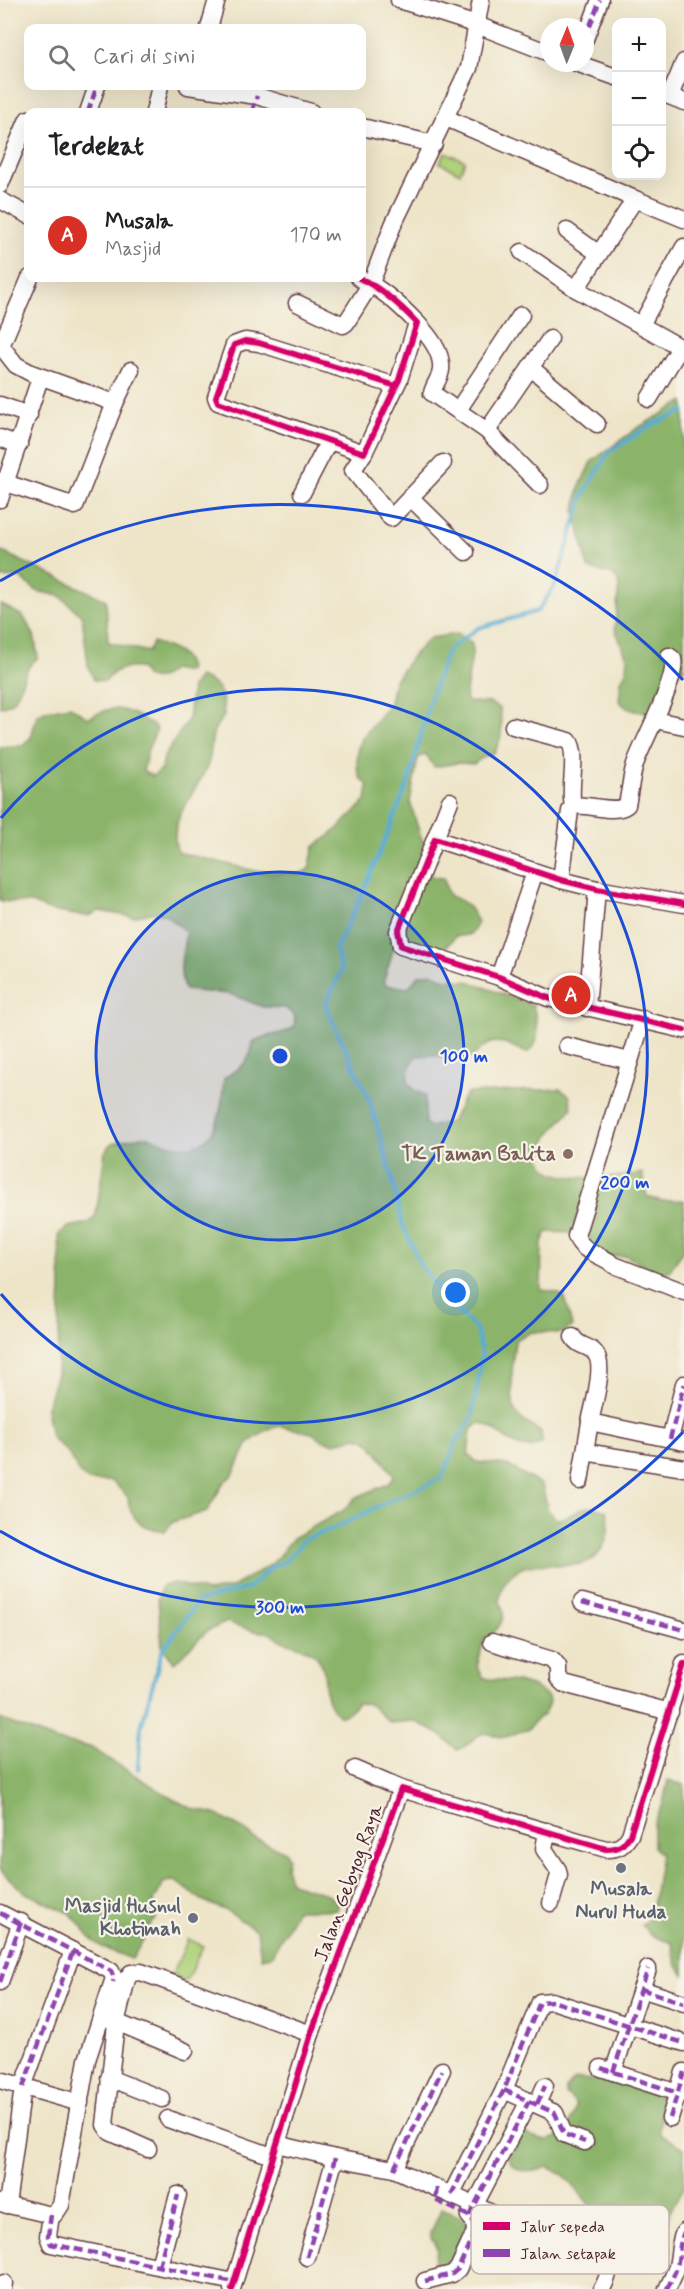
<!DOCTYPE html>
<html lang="id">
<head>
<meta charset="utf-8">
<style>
	:root { --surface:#fff; --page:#f6f6f6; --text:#202124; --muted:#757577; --line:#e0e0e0; --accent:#d93025 }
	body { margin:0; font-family:Mynerve,sans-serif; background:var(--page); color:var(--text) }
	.controls { position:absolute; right:18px; top:18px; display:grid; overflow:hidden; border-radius:12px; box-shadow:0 6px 24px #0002 }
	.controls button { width:54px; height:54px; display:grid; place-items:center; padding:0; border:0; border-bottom:2px solid var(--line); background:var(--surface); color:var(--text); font:30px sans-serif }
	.compass { position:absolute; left:540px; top:18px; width:54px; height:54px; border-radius:50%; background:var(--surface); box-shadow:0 6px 24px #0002; rotate:1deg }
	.you { position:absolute; left:456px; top:1293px; width:21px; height:21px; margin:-15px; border:4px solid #fff; border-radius:50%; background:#1a73e8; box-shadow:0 0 0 9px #1a73e833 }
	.badge { display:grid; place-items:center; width:39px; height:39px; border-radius:50%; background:var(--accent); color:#fff; font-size:20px; font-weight:700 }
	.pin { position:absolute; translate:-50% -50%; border:3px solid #fff; box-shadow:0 2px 6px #0006 }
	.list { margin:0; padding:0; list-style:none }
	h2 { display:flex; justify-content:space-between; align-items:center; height:78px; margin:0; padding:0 24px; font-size:26px }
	h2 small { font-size:20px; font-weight:400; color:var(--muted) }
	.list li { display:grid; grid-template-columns:39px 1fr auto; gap:18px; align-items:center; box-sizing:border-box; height:96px; padding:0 24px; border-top:2px solid var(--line) }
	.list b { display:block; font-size:22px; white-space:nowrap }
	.list p { margin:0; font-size:20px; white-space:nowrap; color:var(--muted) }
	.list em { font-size:20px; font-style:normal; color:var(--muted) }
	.icon { flex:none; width:33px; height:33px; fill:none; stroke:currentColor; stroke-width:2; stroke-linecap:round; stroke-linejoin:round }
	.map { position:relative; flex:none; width:684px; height:2289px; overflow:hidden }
	.search { position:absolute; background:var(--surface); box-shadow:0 6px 24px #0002; left:24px; top:24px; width:342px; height:66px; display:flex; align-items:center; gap:15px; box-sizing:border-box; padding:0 21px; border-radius:12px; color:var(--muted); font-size:22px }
	.panel { position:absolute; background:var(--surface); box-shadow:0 6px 24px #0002; left:24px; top:108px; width:342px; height:174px; border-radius:12px }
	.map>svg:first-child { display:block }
	.green { fill:#afd27a; stroke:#7c7852; stroke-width:1.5 }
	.forest { fill:#8bb46a; stroke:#6a6a4a; stroke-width:1.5 }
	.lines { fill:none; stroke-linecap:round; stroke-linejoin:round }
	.stream { stroke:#58acd4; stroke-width:4 }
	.minor-casing { stroke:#633d43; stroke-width:19 }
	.minor { stroke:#fff; stroke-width:16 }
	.quiet { stroke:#8e44ad; stroke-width:4.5; stroke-dasharray:9 4.5; stroke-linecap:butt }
	.cycleway-casing { stroke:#f7f3e8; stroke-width:10 }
	.cycleway { stroke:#d6006c; stroke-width:6 }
	.ring { fill:none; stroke:#1d4ed8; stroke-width:3 }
	.education-dot { fill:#8d6e63; stroke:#f7f3e8; stroke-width:2 }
	.worship-dot { fill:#6b7280; stroke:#f7f3e8; stroke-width:2 }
	.labels { text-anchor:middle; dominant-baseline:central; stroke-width:4.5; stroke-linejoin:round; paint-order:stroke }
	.education-label { font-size:20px; font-weight:bold; fill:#785e54; stroke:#f7f3e8; text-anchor:end }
	.street-label { font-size:20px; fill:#4a1f2b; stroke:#f7f3e8 }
	.worship-label { font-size:20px; font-weight:bold; fill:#5b616d; stroke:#f7f3e8 }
	.key { fill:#f7f3e8; stroke:#c3b3af; stroke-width:1.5 }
	.key-label { font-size:16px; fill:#4a1f2b }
	.centre { fill:#1d4ed8; stroke:#f7f3e8; stroke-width:3 }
	.ring-label { font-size:18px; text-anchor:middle; font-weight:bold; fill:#1d4ed8; stroke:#f7f3e8; stroke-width:4.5; stroke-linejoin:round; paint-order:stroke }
</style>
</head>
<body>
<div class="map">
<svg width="684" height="2289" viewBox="0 0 684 2289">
	<rect width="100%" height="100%" fill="#f7f3e8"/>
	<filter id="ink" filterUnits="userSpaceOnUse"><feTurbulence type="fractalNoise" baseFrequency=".0167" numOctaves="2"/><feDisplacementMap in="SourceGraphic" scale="12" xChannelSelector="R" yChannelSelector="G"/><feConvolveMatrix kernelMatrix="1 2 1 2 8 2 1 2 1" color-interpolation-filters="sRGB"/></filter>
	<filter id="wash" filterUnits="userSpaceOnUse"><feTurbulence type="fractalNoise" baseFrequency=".008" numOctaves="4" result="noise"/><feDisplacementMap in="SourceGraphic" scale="24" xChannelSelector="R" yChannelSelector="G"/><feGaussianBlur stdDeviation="1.35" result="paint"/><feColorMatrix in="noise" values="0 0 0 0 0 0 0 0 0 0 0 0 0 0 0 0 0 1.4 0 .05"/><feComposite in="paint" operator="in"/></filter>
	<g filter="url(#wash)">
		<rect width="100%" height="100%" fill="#eee5c9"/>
		<g class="green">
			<path d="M445,152L465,161L460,173L440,163Z"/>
			<path d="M188,1939L203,1946L186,1981L172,1975Z"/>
		</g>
		<g class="forest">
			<path d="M684,401V669H669L649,712C636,713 627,710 619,701L621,681L626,671L628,660L615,629L619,584C615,570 600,574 588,568L575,511L579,488L591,462L636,429Z"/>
			<path d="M0,551L106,600L108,642L148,652L153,642C167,647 188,652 189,670L184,672L173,669C165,678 157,680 146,677L140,668C124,667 115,668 106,681L94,680L88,665L82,616L60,596L37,591L19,577L0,578Z"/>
			<path d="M0,604L23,616L34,635L38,658C16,673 27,701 0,707Z"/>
			<path d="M458,634L471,643L473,648L465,698L469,702L490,703L500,709C502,726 503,739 494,753L483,757L474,764L457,763L434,767L426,754L418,758L410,802L421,838L430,850V872L433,877L444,878C450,907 451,891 467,905C471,909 475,917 478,922C473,934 470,936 456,936L444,949C420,940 416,938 393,950L384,980L386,985L408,988L419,975L433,973L442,978L471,982L533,1006C537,1020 543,1045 527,1053L505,1043L493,1042L483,1047L472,1057L462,1061L434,1055L416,1056L410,1066L408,1082L415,1091L425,1095V1123L429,1127L451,1122L464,1097L468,1093L560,1089L569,1095L572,1108C557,1128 544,1132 541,1159C543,1163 546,1168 549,1170C564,1182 624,1177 642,1173L647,1197L662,1201L684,1200V1250L669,1271L658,1275L627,1256H592L576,1233L547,1232L542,1242L541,1290C570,1292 564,1300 572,1326L563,1333L532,1332L516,1339C512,1351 510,1400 515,1411C520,1421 532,1426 541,1432L542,1443C514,1459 504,1429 480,1423L471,1430L468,1455L476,1462L507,1465L542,1485L548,1510L556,1519C572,1518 576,1509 588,1507C594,1506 601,1510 607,1511C610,1524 609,1530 605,1542C590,1582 546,1554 518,1570C508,1575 499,1589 500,1601C500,1604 502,1606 503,1610C505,1622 495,1634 484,1639L477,1667L483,1677L488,1679L518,1682L534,1687L548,1697L549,1702L544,1715L539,1717L527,1730C519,1731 512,1735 505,1737C497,1738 489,1731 481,1734C472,1738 467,1747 458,1750L439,1734L414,1721L390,1723L369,1704L357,1703L345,1715L340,1716C315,1696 333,1677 317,1657C306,1644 281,1646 272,1633L254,1631L227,1622L207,1631L174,1663L162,1646L158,1599L162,1586L174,1583L208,1592L230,1588L272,1564L294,1537L344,1510L355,1498L388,1484L394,1475L368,1441L357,1437L334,1443L322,1440L312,1433L280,1426L269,1429L248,1443L233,1475L224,1482L207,1511L173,1522L165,1531C143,1529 129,1520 128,1497L112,1481H89L80,1474L68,1453L51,1437L46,1409L57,1374L61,1287L59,1234L68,1227L89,1223L96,1215L105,1152L112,1143C123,1141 138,1135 149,1137C157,1139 164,1143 171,1145C219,1155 221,1113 224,1078C242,1066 250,1064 253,1042C266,1034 281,1036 294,1027L295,1017L286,1008L263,1007L230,994L185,990C177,971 183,952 186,932L166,915L156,912L133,917L99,911L89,916L76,915L52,911L31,903L0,901V747L24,745L31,737L37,715L47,710L70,706L88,718C94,715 101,712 107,710C123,705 145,719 157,729L148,749L143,771L153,776L162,769L164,757L188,720L192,686L199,677C222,684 223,694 224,716C206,735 215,747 207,767C196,792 165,823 178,852L255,871L300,874L309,869L314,847L333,833L366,801L368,785L360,778L357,767L358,747L363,737L390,703L394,681L414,654L430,638Z"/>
			<path d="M0,1719L58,1741L90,1747L173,1799L193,1809L215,1814L245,1830L253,1838L286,1852L288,1857L286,1867L291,1883L327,1894L339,1905L336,1910H297L271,1956L261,1958L257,1931L227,1911L202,1900L175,1881L164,1882L154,1901L156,1917L132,1959L102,1947L93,1941L71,1914L24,1892L0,1870Z"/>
			<path d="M668,1780L684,1785V1975L676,1964L672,1943L650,1935L642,1925L651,1917L661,1854L653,1847V1825L663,1804Z"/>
			<path d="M579,2079L616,2081L664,2097L659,2130L661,2135L684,2148V2188L669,2213L663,2245C648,2249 609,2244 596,2237L595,2226L588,2203L564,2175L547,2167C531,2174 515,2174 508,2157L522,2131C550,2151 567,2135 576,2108L575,2103L566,2094V2088L574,2080Z"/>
			<path d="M442,2208L462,2218L468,2225L467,2267L425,2275L433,2263L434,2265L437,2248L431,2238V2232Z"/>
		</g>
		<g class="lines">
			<path class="stream" d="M138,1769L141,1727L162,1651L198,1601L248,1588L272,1567L286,1561L305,1539L333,1529L385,1503L442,1478L456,1442L472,1418L482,1354L476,1329L444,1297L420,1264L402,1223L392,1178L370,1101L325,1005L341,971L336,948L361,897L408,784L430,699L448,650L478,628L538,611L555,585L584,494L609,452L651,425L684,411"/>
		</g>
	</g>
	<g filter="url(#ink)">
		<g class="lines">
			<g class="minor-casing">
				<g id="minor">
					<path d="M399,0L477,25L549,53"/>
					<path d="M209,28L217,0"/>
					<path d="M585,39L600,0"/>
					<path d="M576,63L616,77"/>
					<path d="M188,86L257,96L311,112"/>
					<path d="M662,93L684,102"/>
					<path d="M670,96L684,62"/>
					<path d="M88,112L97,86"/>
					<path d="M154,112L160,86"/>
					<path d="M446,118L635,199L576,289"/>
					<path d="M362,127L434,144"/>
					<path d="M0,185L28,119"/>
					<path d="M635,199L684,219"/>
					<path d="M0,200L28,215"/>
					<path d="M567,231L599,254"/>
					<path d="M522,252L576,289L678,346V351L649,399"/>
					<path d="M359,278C381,288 401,306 417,323L399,380L396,386L364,453L218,402L216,397L234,345L245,341L259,343L396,386"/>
					<path d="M297,303L343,325L346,323L371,283L393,225L469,68L481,0"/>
					<path d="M417,323C428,335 443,352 441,370C440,378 434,385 432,393L487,431L540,485"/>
					<path d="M641,325L684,247"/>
					<path d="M1,346L16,365L31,373L115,403L131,370"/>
					<path d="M1,346L30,278"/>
					<path d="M530,367L597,424"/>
					<path d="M0,405L29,415"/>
					<path d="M458,410L521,315"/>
					<path d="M487,431L550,339"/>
					<path d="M0,438L19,445"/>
					<path d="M364,453L353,470L391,518L443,463"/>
					<path d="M0,481L75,506L115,403"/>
					<path d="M302,493L329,441"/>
					<path d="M411,498L466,552"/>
					<path d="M0,499L39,381"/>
					<path d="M655,720L684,726"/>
					<path d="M513,726L569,741C579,754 568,788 573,806"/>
					<path d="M435,839L450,801"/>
					<path d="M561,880L570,811L573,806C589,803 614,815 627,805C630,791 631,777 635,764C643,741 678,679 673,659L669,656"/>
					<path d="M684,904L597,889L561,880L435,839L398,931L401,946L499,977L548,998L684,1030"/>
					<path d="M499,977L535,872"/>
					<path d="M587,1008L597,889"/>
					<path d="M643,1019L576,1236C583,1254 602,1254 614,1265L684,1292"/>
					<path d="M567,1046L630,1061"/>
					<path d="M573,1337C578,1347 589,1345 595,1353C606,1365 593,1407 590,1422L684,1442"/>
					<path d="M670,1439L684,1384"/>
					<path d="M585,1452L684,1468"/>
					<path d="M580,1481L590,1422"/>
					<path d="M582,1602L684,1630"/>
					<path d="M492,1642L552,1660L558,1667V1678L564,1684L670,1712"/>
					<path d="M355,1769L401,1789"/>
					<path d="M547,1831L544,1849L558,1870L559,1875L551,1903"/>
					<path d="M0,1913L111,1971L114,1978L87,2060L61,2205L55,2214L51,2215"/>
					<path d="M0,1982L21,1922"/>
					<path d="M641,1989L684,2003"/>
					<path d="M109,2019L185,2051"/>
					<path d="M601,2068L678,2093"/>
					<path d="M613,2072L648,1969"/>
					<path d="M109,2078L162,2099"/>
					<path d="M0,2080L80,2103"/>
					<path d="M504,2090L555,2113L564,2134L585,2142"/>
					<path d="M537,2104L545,2086"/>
					<path d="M670,2118L684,2072"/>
					<path d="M168,2119L272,2156"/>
					<path d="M277,2144L335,2158L394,2169L604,2264C612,2272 606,2280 602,2289"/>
					<path d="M148,2149L110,2132L105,2125L116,2023L127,1979L131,1973L141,1972L311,2034"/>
					<path d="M394,2169L442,2070"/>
					<path d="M451,2195L504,2090L540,2002L552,2001L684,2043"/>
					<path d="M0,2203L51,2215"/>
					<path d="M7,2205L23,2087L73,1951"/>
					<path d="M51,2215L48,2236L51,2244L234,2282"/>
					<path d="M307,2257L335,2158"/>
					<path d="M159,2266L178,2195"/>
					<path d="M425,2281L452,2274L458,2269L475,2232L474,2222L469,2216L529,2101"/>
					<path d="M3,2289L4,2283"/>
					<path d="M232,2289L311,2034L401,1789L606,1849C619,1849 623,1846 630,1835L684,1664"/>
					<path d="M667,2289C671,2280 677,2271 678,2261C680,2250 679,2244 684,2232"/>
				</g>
			</g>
			<use href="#minor" class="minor"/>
			<g class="quiet">
				<path d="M585,39L600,0"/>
				<path d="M88,112L97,86"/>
				<path d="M252,112L257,96"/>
				<path d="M670,1439L684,1384"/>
				<path d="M582,1602L684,1630"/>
				<path d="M0,1913L111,1971L114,1978L113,1982"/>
				<path d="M0,1982L21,1922"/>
				<path d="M641,1989L684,2003"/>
				<path d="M601,2068L678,2093"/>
				<path d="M613,2072L648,1969"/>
				<path d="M23,2087L73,1951"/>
				<path d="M504,2090L555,2113L564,2134L585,2142"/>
				<path d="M537,2104L545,2086"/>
				<path d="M670,2118L684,2072"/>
				<path d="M394,2169L442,2070"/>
				<path d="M437,2188L435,2200L469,2216"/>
				<path d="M451,2195L504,2090L540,2002L552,2001L684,2043"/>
				<path d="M51,2215L48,2236L51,2244L234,2282"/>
				<path d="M307,2257L335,2158"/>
				<path d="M159,2266L178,2195"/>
				<path d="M425,2281L452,2274L458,2269L475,2232L474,2222L469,2216L529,2101"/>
				<path d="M667,2289C671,2280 677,2271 678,2261C680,2250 679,2244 684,2232"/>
			</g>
			<g class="cycleway-casing">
				<g id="cycleway">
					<path d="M359,278C381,288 401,306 417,323L399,380L396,386L364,453L218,402L216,397L234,345L245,341L259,343L396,386"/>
					<path d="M684,904L597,889L561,880L435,839L398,931L401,946L499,977L548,998L684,1030"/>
					<path d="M232,2289L311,2034L401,1789L606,1849C619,1849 623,1846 630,1835L684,1664"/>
				</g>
			</g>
			<use href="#cycleway" class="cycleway"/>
		</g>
	</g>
	<circle cx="280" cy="1056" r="184" fill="#1d4ed8" fill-opacity=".12"/>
	<g class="ring">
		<circle cx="280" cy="1056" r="184"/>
		<path d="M1 818A367 367 0 1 1 1 1294"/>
		<path d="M683 1432A551 551 0 0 1 0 1531M0 581A551 551 0 0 1 683 680"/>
	</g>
	<circle class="education-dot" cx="568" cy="1154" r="6"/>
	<g class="worship-dot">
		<circle cx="621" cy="1868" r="6"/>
		<circle cx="193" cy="1918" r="6"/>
	</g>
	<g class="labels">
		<g class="education-label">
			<text x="556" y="1154">TK Taman Balita</text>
		</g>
		<g class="street-label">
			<text transform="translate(349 1883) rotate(-70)">Jalan Gebyog Raya</text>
		</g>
		<g class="worship-label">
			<text x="621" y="1889">Musala<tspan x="621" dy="23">Nurul Huda</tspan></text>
			<text x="181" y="1906" text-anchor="end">Masjid Husnul<tspan x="181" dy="23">Khotimah</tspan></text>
		</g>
	</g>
	<rect x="471" y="2205" width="198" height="69" rx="9" class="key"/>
	<rect x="483" y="2222" width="27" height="8" fill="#d6006c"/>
	<rect x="483" y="2249" width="27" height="8" fill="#8e44ad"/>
	<g class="key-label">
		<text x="520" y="2232">Jalur sepeda</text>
		<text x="520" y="2259">Jalan setapak</text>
	</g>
	<circle cx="280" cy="1056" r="9" class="centre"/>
	<g class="ring-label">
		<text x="464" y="1062">100 m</text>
		<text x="625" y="1188">200 m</text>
		<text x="280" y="1613">300 m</text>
	</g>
</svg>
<div class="controls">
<button>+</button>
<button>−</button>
<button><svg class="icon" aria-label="locate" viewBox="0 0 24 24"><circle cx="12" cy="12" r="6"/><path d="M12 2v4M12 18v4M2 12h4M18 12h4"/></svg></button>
</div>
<svg class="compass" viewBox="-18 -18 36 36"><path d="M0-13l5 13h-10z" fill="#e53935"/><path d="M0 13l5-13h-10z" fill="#757577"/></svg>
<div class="you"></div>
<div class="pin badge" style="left:571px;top:995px">A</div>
<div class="search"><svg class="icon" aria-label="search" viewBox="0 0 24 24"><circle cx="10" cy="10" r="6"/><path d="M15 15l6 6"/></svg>Cari di sini</div>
<section class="panel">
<h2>Terdekat<small></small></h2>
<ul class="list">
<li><span class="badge">A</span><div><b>Musala</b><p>Masjid</p></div><em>170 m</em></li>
</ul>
</section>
</div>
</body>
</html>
